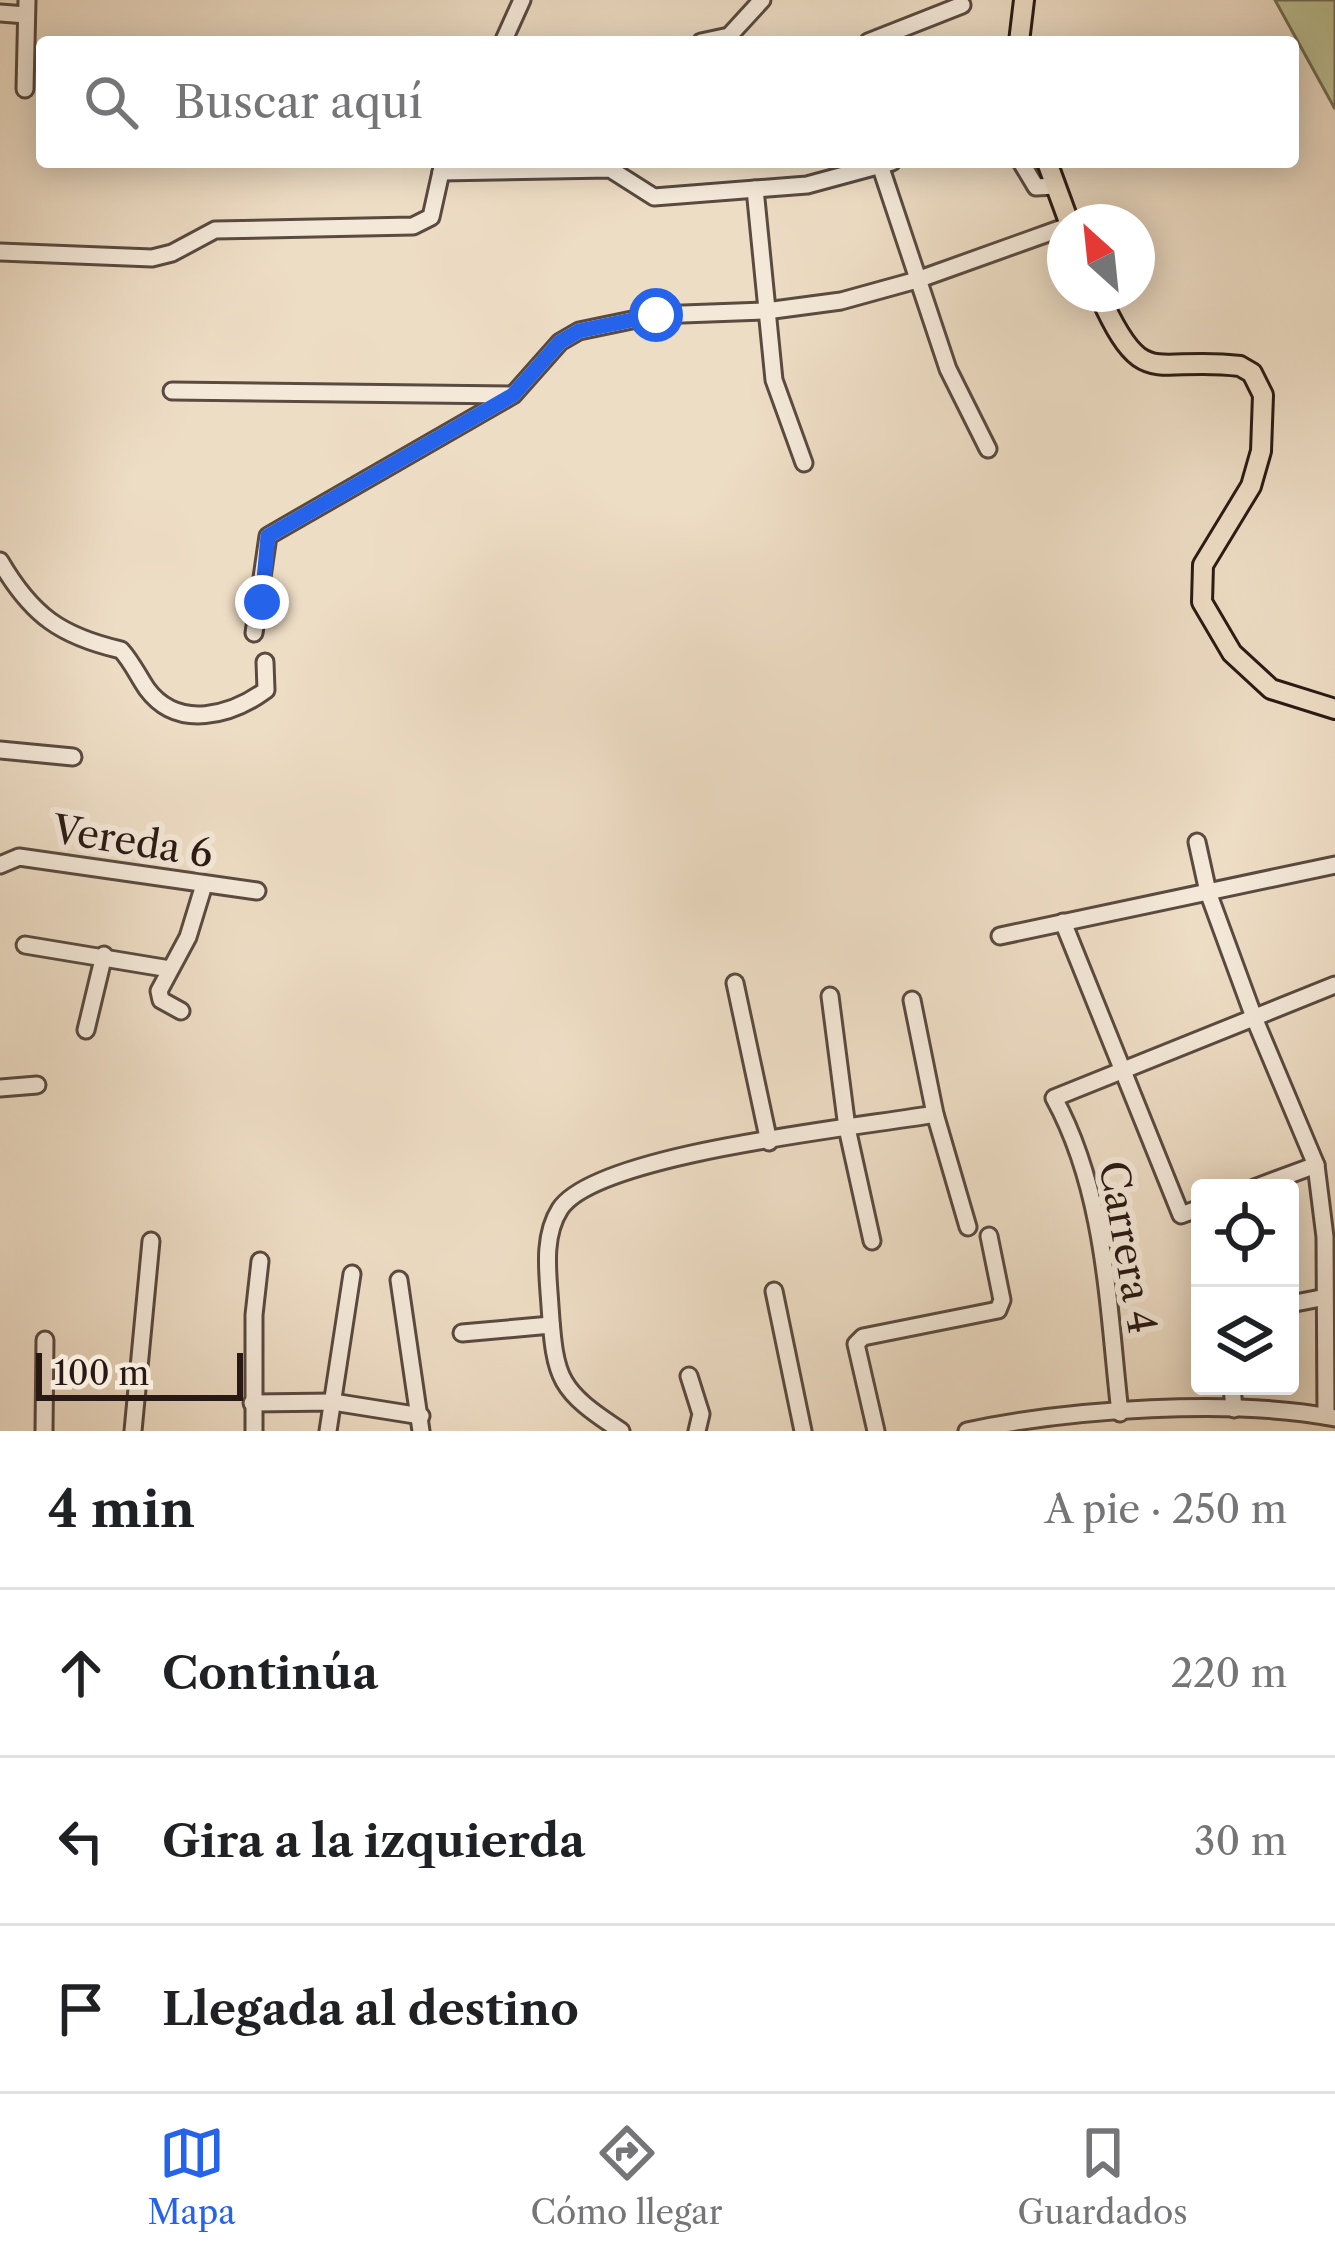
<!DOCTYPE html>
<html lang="es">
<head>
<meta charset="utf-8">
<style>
	:root { --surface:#fff; --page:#f6f6f6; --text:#202124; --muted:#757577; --line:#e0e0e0; --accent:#2563eb }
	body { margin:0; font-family:"Libre Caslon Text",serif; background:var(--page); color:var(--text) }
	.controls { position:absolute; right:36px; bottom:36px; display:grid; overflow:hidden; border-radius:12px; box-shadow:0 6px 30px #0003 }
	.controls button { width:108px; height:108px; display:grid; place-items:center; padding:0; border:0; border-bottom:3px solid var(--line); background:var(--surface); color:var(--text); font:60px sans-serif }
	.compass { position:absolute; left:1047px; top:204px; width:108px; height:108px; border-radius:50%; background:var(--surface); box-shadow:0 6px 30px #0003; rotate:333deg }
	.scale { position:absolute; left:36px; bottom:30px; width:207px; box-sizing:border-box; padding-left:12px; border:6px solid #291914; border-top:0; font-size:33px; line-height:42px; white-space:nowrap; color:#291914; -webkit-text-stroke:9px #f4e9d9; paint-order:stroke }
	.stop { position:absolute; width:36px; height:36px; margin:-27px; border:9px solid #2563eb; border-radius:50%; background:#fff }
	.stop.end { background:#2563eb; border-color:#fff; box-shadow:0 3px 12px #0008 }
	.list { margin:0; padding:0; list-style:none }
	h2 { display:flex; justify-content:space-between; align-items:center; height:156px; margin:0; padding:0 48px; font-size:51px }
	h2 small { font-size:39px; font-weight:400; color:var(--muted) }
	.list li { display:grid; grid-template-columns:78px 1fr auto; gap:36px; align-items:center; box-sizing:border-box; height:168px; padding:0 48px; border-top:3px solid var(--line) }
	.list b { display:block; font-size:45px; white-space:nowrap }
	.list em { font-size:39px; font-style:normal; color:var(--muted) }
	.icon { flex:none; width:66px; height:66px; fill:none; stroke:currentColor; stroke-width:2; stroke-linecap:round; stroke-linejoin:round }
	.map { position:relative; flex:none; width:1335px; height:1431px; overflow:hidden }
	.search { position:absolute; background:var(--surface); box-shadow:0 6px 30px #0003; left:36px; right:36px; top:36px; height:132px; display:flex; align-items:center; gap:30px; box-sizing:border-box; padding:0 42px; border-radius:12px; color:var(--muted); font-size:45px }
	.sheet { height:660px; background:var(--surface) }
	nav { display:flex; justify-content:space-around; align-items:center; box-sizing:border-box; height:168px; border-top:3px solid var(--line); background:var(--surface); font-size:33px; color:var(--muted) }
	nav a { display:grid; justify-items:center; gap:6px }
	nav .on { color:var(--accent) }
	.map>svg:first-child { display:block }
	.green { fill:#bbc093; stroke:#726c54; stroke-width:3 }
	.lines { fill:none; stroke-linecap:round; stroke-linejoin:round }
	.minor-casing { stroke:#5a4a40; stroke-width:21 }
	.major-casing { stroke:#291914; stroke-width:24 }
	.minor { stroke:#f4e9d9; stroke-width:15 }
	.major { stroke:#eeddc5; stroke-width:18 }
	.route { stroke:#2563eb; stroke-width:15 }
	.labels { text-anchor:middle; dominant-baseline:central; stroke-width:12; stroke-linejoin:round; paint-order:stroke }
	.street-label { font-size:39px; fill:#291914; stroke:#f4e9d9 }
</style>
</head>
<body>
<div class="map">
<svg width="1335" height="1431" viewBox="0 0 1335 1431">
	<rect width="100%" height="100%" fill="#eeddc5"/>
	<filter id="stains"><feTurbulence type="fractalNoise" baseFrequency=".00167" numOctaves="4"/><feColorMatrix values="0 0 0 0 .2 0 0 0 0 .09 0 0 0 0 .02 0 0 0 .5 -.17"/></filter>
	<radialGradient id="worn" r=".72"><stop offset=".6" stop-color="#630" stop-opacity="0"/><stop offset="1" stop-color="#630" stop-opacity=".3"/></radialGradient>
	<path class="green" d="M1275,0H1335V109Z"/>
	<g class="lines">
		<g class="minor-casing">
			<g id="minor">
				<path d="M0,13L26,15"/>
				<path d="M503,42L522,0"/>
				<path d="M701,42L729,36L762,0"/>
				<path d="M868,42L962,5"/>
				<path d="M25,89L27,0"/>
				<path d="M879,162L948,369L988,449"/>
				<path d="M1021,162L1036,187L1055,186"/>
				<path d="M443,164L441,172L610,169L654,197L807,185L892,162"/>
				<path d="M755,189L774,380L804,463"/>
				<path d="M0,252L152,258L172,253L215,230L413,226L431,217L441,172"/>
				<path d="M172,391L510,395"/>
				<path d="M0,561C32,616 61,636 121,650C132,662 138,676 147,689C178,731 232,715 266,690L265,662"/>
				<path d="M254,633L268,536L513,395L560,342L579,331L656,315L766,311L841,301L917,280L1065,227"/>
				<path d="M0,750L73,757"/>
				<path d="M1197,842L1208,892L1255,1020L1316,1165L1325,1237L1326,1416"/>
				<path d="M0,865L19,857L257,891"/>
				<path d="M1063,922L1181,1215L1200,1208"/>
				<path d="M1000,936L1335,865"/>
				<path d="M25,945L170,969"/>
				<path d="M735,983L769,1142"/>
				<path d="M830,996L847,1128L872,1241"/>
				<path d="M912,1000L935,1114L968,1227"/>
				<path d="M181,1011L161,1000L159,991L188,937L203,888"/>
				<path d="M86,1030L104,955"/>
				<path d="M0,1088L37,1085"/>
				<path d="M1254,1188L1316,1165"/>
				<path d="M399,1280L421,1431"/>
				<path d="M774,1291L803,1431"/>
				<path d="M1290,1304L1321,1298"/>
				<path d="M462,1333L551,1325"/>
				<path d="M689,1376L701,1414L697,1431"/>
				<path d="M1232,1386L1234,1409"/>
				<path d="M252,1403L333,1402L421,1416"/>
				<path d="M1120,1413C1108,1308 1106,1193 1054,1098L1335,985"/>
				<path d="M44,1431L45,1340"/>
				<path d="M133,1431L151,1241"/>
				<path d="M254,1431V1315L260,1261"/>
				<path d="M328,1431L352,1274"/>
				<path d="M621,1431C559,1390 555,1381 550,1306C548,1274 542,1237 560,1209C596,1153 862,1127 935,1114"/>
				<path d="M876,1431L856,1344L863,1337L998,1310L1002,1300L989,1236"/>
				<path d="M967,1431C1070,1409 1232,1398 1335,1418"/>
			</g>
		</g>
		<g class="major-casing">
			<g id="major">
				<path d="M1019,42L1024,0"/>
				<path d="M1047,162L1069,222"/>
				<path d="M1099,294C1144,394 1152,355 1240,366L1252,373L1263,395L1261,451L1251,486L1203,565L1202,602L1232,653L1271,689L1335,709"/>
			</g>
		</g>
		<use href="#minor" class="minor"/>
		<use href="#major" class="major"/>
	</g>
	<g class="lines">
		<path class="route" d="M262,602L268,536L513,395L560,342L579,331L656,315"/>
	</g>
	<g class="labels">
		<g class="street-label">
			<text transform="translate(133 841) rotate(9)">Vereda 6</text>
			<text transform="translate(1128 1247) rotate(80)">Carrera 4</text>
		</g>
	</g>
	<rect width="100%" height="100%" filter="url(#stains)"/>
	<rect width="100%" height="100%" fill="url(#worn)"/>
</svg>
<div class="controls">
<button><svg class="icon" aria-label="locate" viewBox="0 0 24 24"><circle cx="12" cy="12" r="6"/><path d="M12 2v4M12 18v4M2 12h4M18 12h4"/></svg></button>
<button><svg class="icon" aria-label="layers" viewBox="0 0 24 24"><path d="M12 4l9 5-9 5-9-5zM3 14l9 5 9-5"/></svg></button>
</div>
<svg class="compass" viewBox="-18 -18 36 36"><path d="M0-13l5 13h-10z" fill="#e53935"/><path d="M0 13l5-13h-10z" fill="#757577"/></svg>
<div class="scale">100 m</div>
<div class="stop" style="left:656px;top:315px"></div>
<div class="stop end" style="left:262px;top:602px"></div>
<div class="search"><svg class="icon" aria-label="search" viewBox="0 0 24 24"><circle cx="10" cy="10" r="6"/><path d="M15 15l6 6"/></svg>Buscar aquí</div>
</div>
<section class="sheet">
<h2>4 min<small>A pie · 250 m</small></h2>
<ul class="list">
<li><svg class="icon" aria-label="ahead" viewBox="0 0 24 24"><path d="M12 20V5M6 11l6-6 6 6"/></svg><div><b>Continúa</b></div><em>220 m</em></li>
<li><svg class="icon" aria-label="left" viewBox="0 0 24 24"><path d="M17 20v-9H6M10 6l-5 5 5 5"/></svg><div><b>Gira a la izquierda</b></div><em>30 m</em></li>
<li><svg class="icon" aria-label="arrive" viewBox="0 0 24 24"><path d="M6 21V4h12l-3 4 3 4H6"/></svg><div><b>Llegada al destino</b></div></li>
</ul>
</section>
<nav>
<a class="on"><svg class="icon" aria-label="map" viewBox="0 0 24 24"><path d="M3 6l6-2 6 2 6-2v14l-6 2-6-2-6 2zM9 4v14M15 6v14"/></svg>Mapa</a>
<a><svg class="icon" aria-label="directions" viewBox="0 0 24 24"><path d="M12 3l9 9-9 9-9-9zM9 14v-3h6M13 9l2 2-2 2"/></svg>Cómo llegar</a>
<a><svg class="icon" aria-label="saved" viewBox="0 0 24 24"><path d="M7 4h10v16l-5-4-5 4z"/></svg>Guardados</a>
</nav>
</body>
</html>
